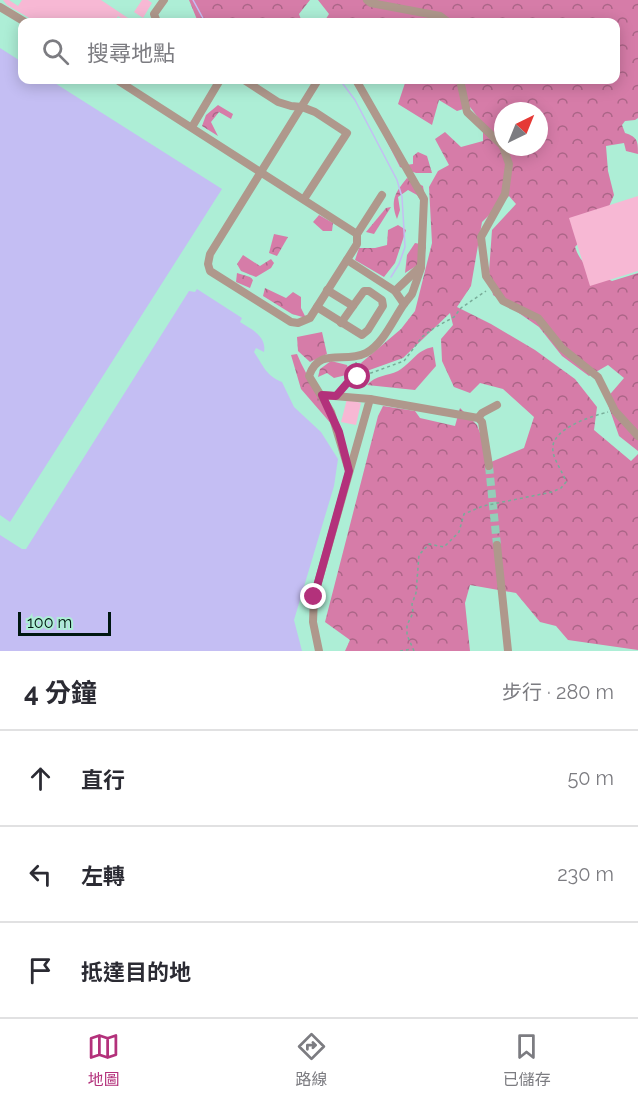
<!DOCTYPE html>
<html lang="zh-TW">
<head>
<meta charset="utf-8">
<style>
	:root { --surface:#fff; --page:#f2f2f3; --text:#2b2b33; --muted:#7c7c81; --line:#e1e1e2; --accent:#b3317b }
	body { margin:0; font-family:Raleway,"Noto Sans TC",sans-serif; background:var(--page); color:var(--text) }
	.compass { position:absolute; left:494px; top:102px; width:54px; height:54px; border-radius:50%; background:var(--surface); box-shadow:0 3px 15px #0003; rotate:43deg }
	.scale { position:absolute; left:18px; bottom:15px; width:93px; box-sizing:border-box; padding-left:6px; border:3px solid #001710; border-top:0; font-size:16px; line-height:21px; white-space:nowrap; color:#001710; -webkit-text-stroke:4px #adeed6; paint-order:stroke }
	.stop { position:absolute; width:18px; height:18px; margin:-14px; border:4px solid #b3317b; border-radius:50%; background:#fff }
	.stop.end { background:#b3317b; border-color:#fff; box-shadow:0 2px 6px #0008 }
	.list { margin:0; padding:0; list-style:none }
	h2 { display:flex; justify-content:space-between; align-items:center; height:78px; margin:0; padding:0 24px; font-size:26px }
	h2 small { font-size:20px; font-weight:400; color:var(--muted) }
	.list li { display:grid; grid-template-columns:39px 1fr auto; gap:18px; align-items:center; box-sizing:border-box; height:96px; padding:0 24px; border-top:2px solid var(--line) }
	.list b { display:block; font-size:22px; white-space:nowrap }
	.list em { font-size:20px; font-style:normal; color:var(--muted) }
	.icon { flex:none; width:33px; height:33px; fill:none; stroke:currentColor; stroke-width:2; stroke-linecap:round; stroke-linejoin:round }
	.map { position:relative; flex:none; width:638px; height:651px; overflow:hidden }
	.search { position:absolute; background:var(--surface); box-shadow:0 3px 15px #0003; left:18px; right:18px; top:18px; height:66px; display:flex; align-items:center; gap:15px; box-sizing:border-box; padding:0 21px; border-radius:12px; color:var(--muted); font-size:22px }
	.sheet { height:366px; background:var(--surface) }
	nav { display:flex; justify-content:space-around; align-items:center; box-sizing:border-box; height:84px; border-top:2px solid var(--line); background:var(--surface); font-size:16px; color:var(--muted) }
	nav a { display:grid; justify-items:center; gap:3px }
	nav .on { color:var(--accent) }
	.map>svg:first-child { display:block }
	.forest { fill:url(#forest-crowns); fill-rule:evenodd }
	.pitch { fill:#f7b8d4 }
	.water { fill:#c4bef3 }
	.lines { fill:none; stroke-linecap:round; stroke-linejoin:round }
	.stream { stroke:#c4bef3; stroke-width:1.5 }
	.minor-tunnel { stroke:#93ceb8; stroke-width:8; stroke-dasharray:8 4; stroke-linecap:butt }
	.path { stroke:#78ac99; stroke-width:1.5; stroke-dasharray:3 3; stroke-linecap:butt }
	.minor { stroke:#af988c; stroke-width:8 }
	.route { stroke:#b3317b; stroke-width:8 }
</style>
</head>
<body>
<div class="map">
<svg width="638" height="651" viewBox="0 0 638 651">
	<defs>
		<pattern id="forest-crowns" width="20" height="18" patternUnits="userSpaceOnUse" patternTransform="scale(1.5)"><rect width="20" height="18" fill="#d67ca8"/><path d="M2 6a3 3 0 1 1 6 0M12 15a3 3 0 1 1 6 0" fill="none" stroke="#ab6587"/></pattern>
	</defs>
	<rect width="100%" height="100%" fill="#adeed6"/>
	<g class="forest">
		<path d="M189,0H310L299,14L302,22H198Z"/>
		<path d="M318,0H638V118L635,120L625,121L622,125L625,133C638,137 638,142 638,154L626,151L624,143L606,146L608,171L614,195L607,211L575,247C581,266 594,272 612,281L638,273V451L619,436L606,399L624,378L608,365L589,376L562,356L539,327L493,295L489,272L492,230L516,204L509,196L482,222L471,286L457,307L491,324L535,350L575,379L597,407L594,430L631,461L638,454V650L568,640L556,626L540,622L516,593L470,585L465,603L470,651H345L350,640L325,622L378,416L383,406L415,411L420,418L455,426L460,408L477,425L491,462L524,448L534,417L503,389L480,383L470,393L454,387L442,361L441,339L453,325L450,313L403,358L364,372L361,363L401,329L415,311L432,243L429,187L438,171L449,165L435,139L445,132L461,147L483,141V124L470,107L457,111L439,100L432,125L398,104L406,80H616V22H324L329,14ZM503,111H539V147H503Z"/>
		<path d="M218,105L233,114L231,119L219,112L211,122L218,136L202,126L206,115Z"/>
		<path d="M385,138L406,165L413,164V156L418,152L427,156L432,173H416L400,167Z"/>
		<path d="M407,178L423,186L427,211L417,195L408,190L398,197L400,210L397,219C390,200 395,193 407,178Z"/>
		<path d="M391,207L374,234L366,232L386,208Z"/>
		<path d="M319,215L333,223L332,231H323L313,222Z"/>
		<path d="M398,225L406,230L395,263L384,277L355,260L359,248H375L387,245L388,230Z"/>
		<path d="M274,234L288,237L277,256L269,253Z"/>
		<path d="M415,243L426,245L424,261L405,273L407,255Z"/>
		<path d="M243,255L260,266L271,259L274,263L271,268L256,277L241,271L237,264Z"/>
		<path d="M237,273L250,277L253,280L250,288L236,282Z"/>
		<path d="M265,288L286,298L293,292L301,297V308L306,318L292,314L263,296Z"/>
		<path d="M322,332L327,354L310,362L298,351L297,337Z"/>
		<path d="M433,347L436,366L415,390L367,385C376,375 387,376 398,371C412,363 416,350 433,347Z"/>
		<path d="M297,354C307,379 325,401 333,426L301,389L291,355Z"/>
		<path d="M331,361L347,365L350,374L334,378L327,373L318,377L320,369Z"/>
	</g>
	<g class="pitch">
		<path d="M3,0H9L18,6L22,0H101L134,22H127L118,16L114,22H36L7,5Z"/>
		<path d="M142,0H148L152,3L143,18L134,12Z"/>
		<path d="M638,196V271L590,286L569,218Z"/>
		<path d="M347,399L361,403L356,425L341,422Z"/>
	</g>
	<g class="water">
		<path d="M0,48L22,62V80H50L222,189L10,522L0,515Z"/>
		<path d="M197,289L242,318L240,322C251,329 267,336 264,352L256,348L254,352C263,365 266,376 282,382L294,407L321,432L338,459L334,486L294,620L302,651H0V535L22,549H26L189,291L195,292Z"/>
	</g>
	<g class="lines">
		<g class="stream">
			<path d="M193,0L205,22"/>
			<path d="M340,80L355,100L397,180L402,197L405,247L399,264L391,277"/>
		</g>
		<path class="minor-tunnel" d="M489,466L497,545"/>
		<g class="path">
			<path d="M356,362L357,376"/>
			<path d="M340,391L349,381L404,361L422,337L434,328L454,317L461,308L486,291"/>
			<path d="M400,651L412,649"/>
			<path d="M414,651L407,635V625L413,613L412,604L416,593L419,555L429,544L444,547L459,532L464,514L483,506L552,492L561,488L566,482C563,472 554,461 553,451C549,429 592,416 608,412"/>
		</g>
		<g class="minor">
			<path d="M367,0L371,3L440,16L448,22"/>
			<path d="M0,7L25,22"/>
			<path d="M157,22L154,14L164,0"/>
			<path d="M117,80L357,234"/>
			<path d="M244,80L278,102L291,106L302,107L315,112L347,133L304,199"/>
			<path d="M318,80L210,254L208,264L210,271L291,322L298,323L310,318L357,244V234L382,195"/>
			<path d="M460,80L467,112L503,146"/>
			<path d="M192,127L220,80"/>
			<path d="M503,147L509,164L505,194L481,237L486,276L503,301L538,318L562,348L598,377L615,411L638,436"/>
			<path d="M347,260L395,291"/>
			<path d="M404,304L412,294L421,268"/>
			<path d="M317,307L362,335L368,330L383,306L382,300L369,291H364L353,306L327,290"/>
			<path d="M341,323L353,306"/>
			<path d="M370,399L478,418L482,422L489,466"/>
			<path d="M478,418L482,413L497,405"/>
			<path d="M349,471L331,412L309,376C319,346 345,364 366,353C383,344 393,320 404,304L395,291L421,266L424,199L356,80"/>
			<path d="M497,545L508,651"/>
			<path d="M319,651L313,622L314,597L370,399L322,395"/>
		</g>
	</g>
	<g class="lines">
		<path class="route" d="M314,597L349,471L339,432L322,395L336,396L349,381L358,377"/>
	</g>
</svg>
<svg class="compass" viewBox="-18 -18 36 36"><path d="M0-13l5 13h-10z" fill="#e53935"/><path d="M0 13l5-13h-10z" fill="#7c7c81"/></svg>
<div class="scale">100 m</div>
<div class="stop" style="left:358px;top:377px"></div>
<div class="stop end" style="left:314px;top:597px"></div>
<div class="search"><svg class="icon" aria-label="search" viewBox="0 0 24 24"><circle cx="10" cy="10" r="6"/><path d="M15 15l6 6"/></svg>搜尋地點</div>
</div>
<section class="sheet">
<h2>4 分鐘<small>步行 · 280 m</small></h2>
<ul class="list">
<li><svg class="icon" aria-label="ahead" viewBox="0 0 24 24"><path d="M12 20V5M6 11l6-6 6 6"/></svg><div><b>直行</b></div><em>50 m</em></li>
<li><svg class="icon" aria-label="left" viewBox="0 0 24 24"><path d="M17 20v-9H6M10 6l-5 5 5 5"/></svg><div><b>左轉</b></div><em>230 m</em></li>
<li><svg class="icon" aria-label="arrive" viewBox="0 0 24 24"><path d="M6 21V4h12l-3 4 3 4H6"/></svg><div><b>抵達目的地</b></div></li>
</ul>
</section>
<nav>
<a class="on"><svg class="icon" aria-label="map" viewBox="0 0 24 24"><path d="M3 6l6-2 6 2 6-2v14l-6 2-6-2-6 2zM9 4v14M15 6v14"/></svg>地圖</a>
<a><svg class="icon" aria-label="directions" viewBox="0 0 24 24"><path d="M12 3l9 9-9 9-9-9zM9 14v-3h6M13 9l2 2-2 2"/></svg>路線</a>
<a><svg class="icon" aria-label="saved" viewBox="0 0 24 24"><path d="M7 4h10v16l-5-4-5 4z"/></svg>已儲存</a>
</nav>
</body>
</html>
